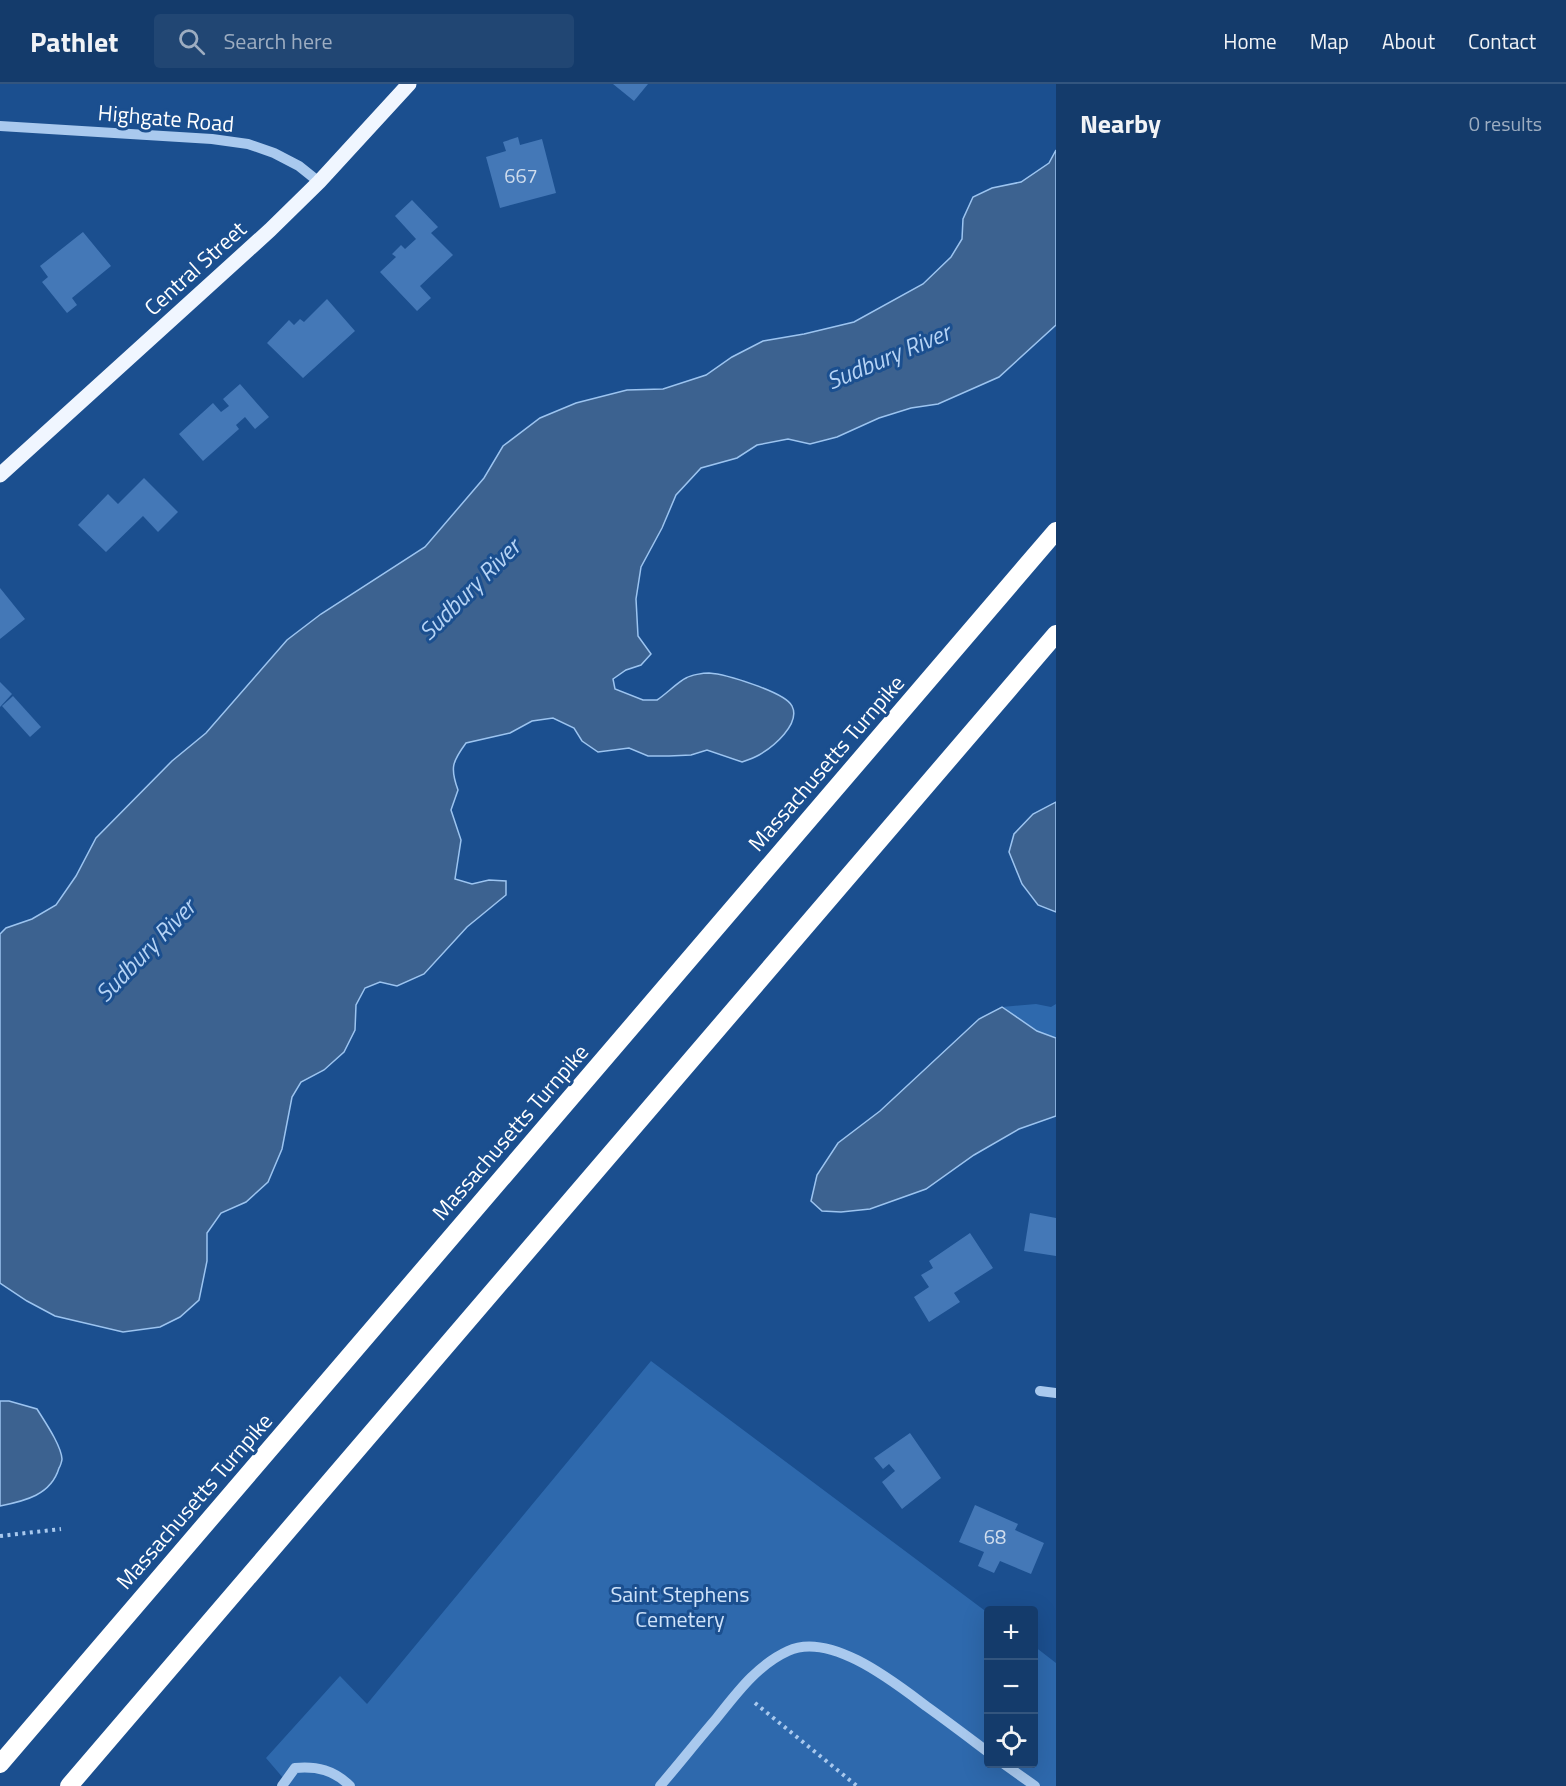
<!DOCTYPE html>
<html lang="en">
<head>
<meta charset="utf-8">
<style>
	:root { --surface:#143b6b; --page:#214673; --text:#f1f3f6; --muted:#9dadc1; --line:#33557e }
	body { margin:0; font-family:"Titillium Web",sans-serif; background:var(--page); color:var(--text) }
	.controls { position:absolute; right:18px; bottom:18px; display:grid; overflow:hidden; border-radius:6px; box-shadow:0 6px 24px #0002 }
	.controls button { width:54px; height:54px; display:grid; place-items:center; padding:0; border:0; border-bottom:2px solid var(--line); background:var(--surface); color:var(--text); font:30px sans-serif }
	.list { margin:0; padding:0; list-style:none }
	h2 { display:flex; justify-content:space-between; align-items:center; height:78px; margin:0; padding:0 24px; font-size:26px }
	h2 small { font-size:20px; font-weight:400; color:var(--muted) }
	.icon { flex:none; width:33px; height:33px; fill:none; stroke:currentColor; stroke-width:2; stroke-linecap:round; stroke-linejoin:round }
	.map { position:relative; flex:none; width:1056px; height:1702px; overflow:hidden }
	header { display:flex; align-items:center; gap:36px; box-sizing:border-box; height:84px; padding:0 30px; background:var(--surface); border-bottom:2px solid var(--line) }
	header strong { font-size:28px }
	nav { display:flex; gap:33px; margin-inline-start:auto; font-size:21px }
	.search { width:420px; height:54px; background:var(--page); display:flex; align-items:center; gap:15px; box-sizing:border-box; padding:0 21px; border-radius:6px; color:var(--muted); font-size:22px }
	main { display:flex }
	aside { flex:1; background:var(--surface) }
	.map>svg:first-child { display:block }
	.green { fill:#2e69ad }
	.water { fill:#3c6290; stroke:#9cc4f0; stroke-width:1.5 }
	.building { fill:#4478b7 }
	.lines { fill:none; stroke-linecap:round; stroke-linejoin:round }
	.path { stroke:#a9c9ee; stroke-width:4; stroke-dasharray:3 4.5; stroke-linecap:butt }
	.minor { stroke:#a9c9ee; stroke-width:10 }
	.major { stroke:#f0f6ff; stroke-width:15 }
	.highway { stroke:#fff; stroke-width:18 }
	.labels { text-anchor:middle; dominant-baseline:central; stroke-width:6; stroke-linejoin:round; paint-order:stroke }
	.number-label { font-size:20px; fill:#d0dded }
	.street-label { font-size:22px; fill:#fff; stroke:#1b4f8f }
	.park-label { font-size:22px; fill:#cfe3fa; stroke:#1b4f8f }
	.water-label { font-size:24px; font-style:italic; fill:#b5d3f5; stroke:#1b4f8f }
</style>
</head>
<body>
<header>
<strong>Pathlet</strong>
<div class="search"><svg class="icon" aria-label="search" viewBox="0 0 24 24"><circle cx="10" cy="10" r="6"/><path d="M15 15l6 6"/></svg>Search here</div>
<nav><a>Home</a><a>Map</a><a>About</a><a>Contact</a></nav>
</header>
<main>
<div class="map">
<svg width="1056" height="1702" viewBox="0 0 1056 1702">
	<rect width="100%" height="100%" fill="#1b4f8f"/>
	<g class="green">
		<path d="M1036,920L1051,923L1056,920V954L1037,947L1002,923Z"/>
		<path d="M651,1277L988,1529V1680H1034V1562L1056,1579V1702H290L266,1674L340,1592L367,1620Z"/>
	</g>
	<g class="water">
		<path d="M1056,66V241L999,293L938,320L911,324L879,334L837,353L810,360L788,355L757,361L737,374L701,384L676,411L662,444L641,483L636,515L638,552L651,570L641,581L626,586L613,595L615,605L643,616H657C665,611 679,597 686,594C691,591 703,589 709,589C725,590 785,608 792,622C801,640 773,663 759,671C754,674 748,676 742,678L707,666L691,671L669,672H648L629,664L598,668L582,657L574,644L553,634L532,637L510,649L466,659C452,678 450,684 458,706L451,726L461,756L455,795L472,800L489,796L506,797V811L467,843L424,890L397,902L380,898L365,904L356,921L355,946L344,968L324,986L301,998L292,1013L282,1065L268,1098L246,1118L221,1129L207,1149V1177L199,1216L180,1233L160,1243L123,1248L55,1232L27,1217L0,1199V850L6,844L32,835L56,821L76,792L96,754L172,677L206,649L287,556L321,530L425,463L484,394L503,362L540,334L576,319L627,306L663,305L706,291L732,273L763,257L804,250L854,238L923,200L951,173L962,155L963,135L973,113L992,104L1021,98L1049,79Z"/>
		<path d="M1056,718V828L1038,821L1022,800L1009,768L1014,750L1033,730Z"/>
		<path d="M1002,923L1037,947L1056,954V1032L1019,1045L974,1071L926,1105L870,1125L841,1128L822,1127L811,1117L817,1091L838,1059L880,1027L979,935Z"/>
		<path d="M0,1317H9L37,1325C45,1338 61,1361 62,1375C62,1377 60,1383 59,1384C51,1411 25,1417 0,1422Z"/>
	</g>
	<g class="building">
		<path d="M613,0H648L634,17Z"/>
		<path d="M518,53L520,61L542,55L556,109L500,124L486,73L506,67L503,58Z"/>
		<path d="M412,116L438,143L431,149L453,171L420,202L431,214L417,227L380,188L396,173L392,170L401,161L405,165L416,155L395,132Z"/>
		<path d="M83,148L111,182L72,214L77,221L67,229L42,198L48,193L40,182Z"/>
		<path d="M327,215L355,247L303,294L267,259L289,236L294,241L300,235L304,238Z"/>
		<path d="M240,300L269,333L255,345L245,333L236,341L239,345L203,377L179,350L213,319L221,328L229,322L223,315Z"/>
		<path d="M144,394L178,428L158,448L143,432L106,468L78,441L108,410L118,420Z"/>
		<path d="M0,504L25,535L0,555Z"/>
		<path d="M0,598L12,610L0,623Z"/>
		<path d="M13,612L41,643L30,653L2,622Z"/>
		<path d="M1030,1129L1056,1134V1172L1024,1167Z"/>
		<path d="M970,1149L993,1184L954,1209L960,1218L929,1238L914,1213L929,1203L921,1191L933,1184L929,1177Z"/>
		<path d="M910,1349L941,1394L902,1425L882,1398L895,1387L889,1380L883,1385L874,1374Z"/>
		<path d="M975,1421L1018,1440L1015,1446L1044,1459L1031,1490L1000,1477L994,1489L978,1482L984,1468L959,1458Z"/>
	</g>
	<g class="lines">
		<g class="path">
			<path d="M0,1452L61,1445"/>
			<path d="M755,1619L857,1702"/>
		</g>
		<g class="minor">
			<path d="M0,42L212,55L248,60L274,69L299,82L319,98"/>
			<path d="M1040,1307L1056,1309"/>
			<path d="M1004,1680L1035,1702"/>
			<path d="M282,1702L295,1684C317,1682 334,1686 350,1702"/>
			<path d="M660,1702C679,1680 697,1657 716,1635C736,1610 757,1581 788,1567C830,1547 894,1598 926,1622C947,1637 968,1653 988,1668"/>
		</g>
		<path class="major" d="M0,391L270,146L319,98L409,0"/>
		<g class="highway">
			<path d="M0,1680L1056,447"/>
			<path d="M69,1702L1056,550"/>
		</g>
	</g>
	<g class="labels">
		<g class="number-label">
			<text x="521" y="91">667</text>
			<text x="995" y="1452">68</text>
		</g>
		<g class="street-label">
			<text transform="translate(166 34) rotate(5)">Highgate Road</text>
			<text transform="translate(195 184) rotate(-42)">Central Street</text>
			<text transform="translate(826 679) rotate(-49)">Massachusetts Turnpike</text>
			<text transform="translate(510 1048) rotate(-49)">Massachusetts Turnpike</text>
			<text transform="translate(194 1417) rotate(-49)">Massachusetts Turnpike</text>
		</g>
		<g class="park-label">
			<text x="680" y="1510">Saint Stephens<tspan x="680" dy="25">Cemetery</tspan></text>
		</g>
		<g class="water-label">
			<text transform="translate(888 272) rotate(-23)">Sudbury River</text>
			<text transform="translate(469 505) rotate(-45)">Sudbury River</text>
			<text transform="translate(145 866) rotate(-46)">Sudbury River</text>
		</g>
	</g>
</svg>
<div class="controls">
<button>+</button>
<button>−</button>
<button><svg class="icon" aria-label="locate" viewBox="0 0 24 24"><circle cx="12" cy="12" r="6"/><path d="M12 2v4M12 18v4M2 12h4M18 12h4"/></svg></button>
</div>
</div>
<aside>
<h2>Nearby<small>0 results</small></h2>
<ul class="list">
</ul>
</aside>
</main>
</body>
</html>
